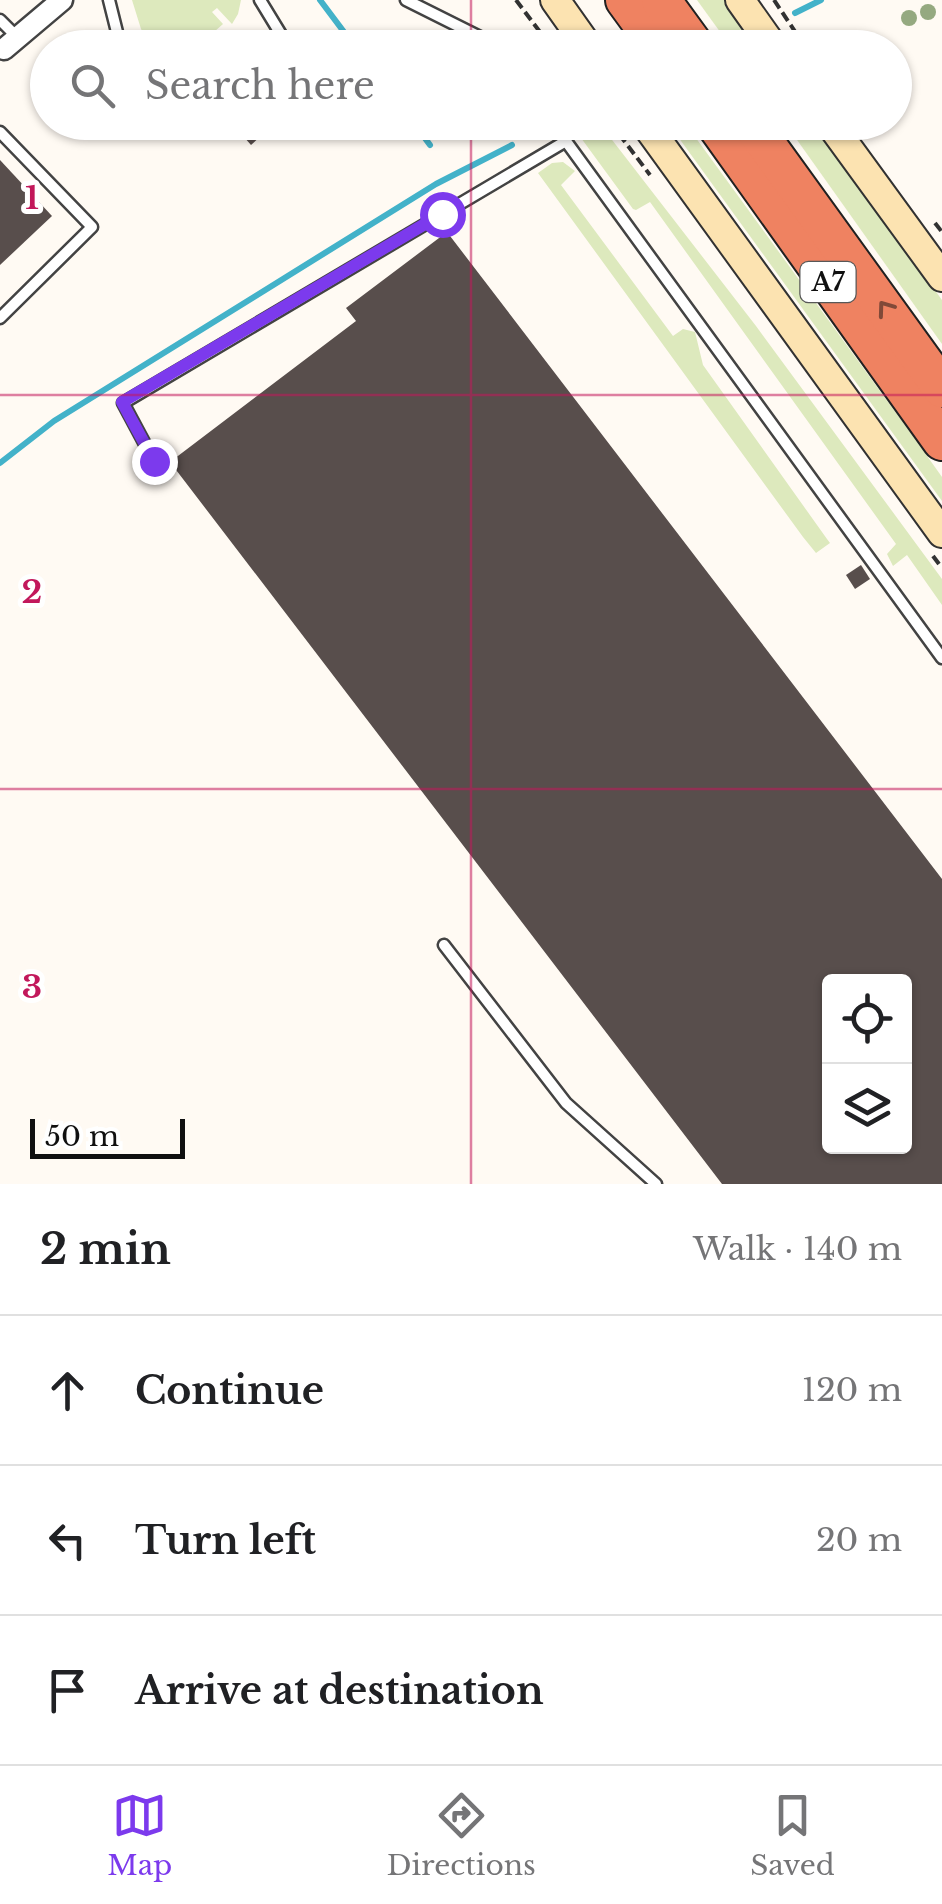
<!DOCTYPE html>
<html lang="en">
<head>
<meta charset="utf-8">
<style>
	:root { --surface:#fff; --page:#f6f6f6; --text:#202124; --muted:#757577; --line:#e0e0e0; --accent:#7c3aed }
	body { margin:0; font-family:"Libre Baskerville",serif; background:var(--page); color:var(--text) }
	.controls { position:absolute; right:30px; bottom:30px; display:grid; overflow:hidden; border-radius:10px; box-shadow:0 2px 8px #0004 }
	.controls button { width:90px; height:90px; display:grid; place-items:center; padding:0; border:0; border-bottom:2px solid var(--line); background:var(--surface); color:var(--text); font:50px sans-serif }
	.scale { position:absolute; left:30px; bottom:25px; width:155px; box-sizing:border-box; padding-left:10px; border:5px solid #101010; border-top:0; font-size:28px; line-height:35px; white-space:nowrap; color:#101010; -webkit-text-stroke:8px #fff; paint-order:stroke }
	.stop { position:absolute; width:30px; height:30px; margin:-22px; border:8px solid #7c3aed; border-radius:50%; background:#fff }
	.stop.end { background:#7c3aed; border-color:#fff; box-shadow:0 2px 10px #0008 }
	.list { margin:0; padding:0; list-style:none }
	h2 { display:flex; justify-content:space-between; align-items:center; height:130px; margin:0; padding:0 40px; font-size:42px }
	h2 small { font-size:32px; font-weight:400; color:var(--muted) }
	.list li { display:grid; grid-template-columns:65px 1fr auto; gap:30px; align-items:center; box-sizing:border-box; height:150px; padding:0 40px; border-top:2px solid var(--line) }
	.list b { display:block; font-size:38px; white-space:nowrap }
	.list em { font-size:32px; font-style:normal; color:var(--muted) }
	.icon { flex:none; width:55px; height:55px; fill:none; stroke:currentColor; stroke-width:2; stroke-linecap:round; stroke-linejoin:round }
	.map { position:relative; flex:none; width:942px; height:1184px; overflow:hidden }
	.search { position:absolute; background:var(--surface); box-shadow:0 2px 8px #0004; left:30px; right:30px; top:30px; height:110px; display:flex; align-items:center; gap:25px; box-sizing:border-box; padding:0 35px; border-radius:55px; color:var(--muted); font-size:38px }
	.sheet { height:580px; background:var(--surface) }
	nav { display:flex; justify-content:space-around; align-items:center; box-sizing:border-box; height:140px; border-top:2px solid var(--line); background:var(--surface); font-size:28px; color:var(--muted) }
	nav a { display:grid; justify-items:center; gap:5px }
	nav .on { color:var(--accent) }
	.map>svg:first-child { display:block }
	.green { fill:#dde9bd }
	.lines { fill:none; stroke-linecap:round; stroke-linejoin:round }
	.stream { stroke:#43b2c9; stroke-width:6 }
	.building { fill:#584e4c; fill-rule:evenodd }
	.lane-casing { stroke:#434343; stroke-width:15 }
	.street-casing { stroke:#434343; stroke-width:25 }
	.secondary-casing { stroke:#323232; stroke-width:32 }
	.highway-casing { stroke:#212121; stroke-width:42 }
	.path { stroke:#323232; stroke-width:4; stroke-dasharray:10 5; stroke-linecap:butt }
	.lane { stroke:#fff; stroke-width:10 }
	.street { stroke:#fff; stroke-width:20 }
	.secondary { stroke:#fce3b1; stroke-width:28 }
	.highway { stroke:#ef8261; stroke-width:38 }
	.tree { fill:#95a980 }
	.oneway { stroke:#804938 }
	.route { stroke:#7c3aed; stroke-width:12 }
	.grid { fill:none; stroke:#c2185b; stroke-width:2.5; stroke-opacity:0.55 }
	.labels { text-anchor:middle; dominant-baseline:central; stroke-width:10; stroke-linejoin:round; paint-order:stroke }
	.shield { fill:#fff; stroke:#585858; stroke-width:2.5 }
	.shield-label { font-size:25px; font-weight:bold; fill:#101010 }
	.grid-label { font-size:32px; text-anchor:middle; font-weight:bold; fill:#c2185b; stroke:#fff; stroke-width:10; stroke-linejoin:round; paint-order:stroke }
</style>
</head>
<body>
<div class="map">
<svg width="942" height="1184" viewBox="0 0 942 1184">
	<rect width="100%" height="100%" fill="#fffaf3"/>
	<g class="green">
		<path d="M132,0H241L238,14L232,24L217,8L212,12L223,24L197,47L152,48L141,29Z"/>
		<path d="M697,0H726L758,47H731Z"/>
		<path d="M580,123H599L756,326L942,579V605L907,555L893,566L887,554L896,544L650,202L636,210L633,209L573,127Z"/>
		<path d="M668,123H685L915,439L942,477V501Z"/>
		<path d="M785,123H813L942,300V344Z"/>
		<path d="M563,162L575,171L561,185L673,336L683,329L695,332L703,365L827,539L830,543L816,553L803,537L538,173L552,163Z"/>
	</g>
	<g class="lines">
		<g class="stream">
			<path d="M320,0L356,48"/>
			<path d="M795,13L821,0"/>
			<path d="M413,122L430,145"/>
			<path d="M0,463L54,421L436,184L512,145"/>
		</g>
	</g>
	<g class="building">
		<path d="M231,122H276L251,145Z"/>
		<path d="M0,160L52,216L0,265Z"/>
		<path d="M447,232L942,879V1184H722L170,462L356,321L346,308ZM830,982H904V1146H830Z"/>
		<path d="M861,565L870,579L855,589L846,575Z"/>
	</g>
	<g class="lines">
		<g class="lane-casing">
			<g id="lane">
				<path d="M109,0L118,36L125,48"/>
				<path d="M260,0L288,46L286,48"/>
				<path d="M406,0L484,39L492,48"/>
				<path d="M0,20L17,37"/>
				<path d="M552,122L942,658"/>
				<path d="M0,132L92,227L0,318"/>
				<path d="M154,461L123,403L566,141"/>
				<path d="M444,945L566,1103L656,1184"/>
			</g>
		</g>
		<g class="street-casing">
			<path id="street" d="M4,49L62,0"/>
		</g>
		<g class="secondary-casing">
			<g id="secondary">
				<path d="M555,0L589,48"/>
				<path d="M740,0L774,48"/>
				<path d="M644,122L942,533"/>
				<path d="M829,122L942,277"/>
			</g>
		</g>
		<g class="highway-casing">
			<g id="highway">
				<path d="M625,0L660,48"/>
				<path d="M661,0L696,48"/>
				<path d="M714,122L942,441"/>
				<path d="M750,122L942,388"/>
			</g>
		</g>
		<g class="path">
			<path d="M516,0L552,48"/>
			<path d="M774,0L806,48"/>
			<path d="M610,122L650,175"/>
			<path d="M935,223L942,232"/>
			<path d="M933,556L942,568"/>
		</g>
		<use href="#lane" class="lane"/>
		<use href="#street" class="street"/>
		<use href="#secondary" class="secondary"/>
		<use href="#highway" class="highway"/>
	</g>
	<g class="tree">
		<circle cx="928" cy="12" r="8"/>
		<circle cx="909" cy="18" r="8"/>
	</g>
	<defs><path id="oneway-chevron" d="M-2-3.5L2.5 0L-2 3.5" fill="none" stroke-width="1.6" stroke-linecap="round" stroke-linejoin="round" transform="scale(2.5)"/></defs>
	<use class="oneway" href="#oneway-chevron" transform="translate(885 308) rotate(-126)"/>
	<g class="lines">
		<path class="route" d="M154,461L122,402L442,214"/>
	</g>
	<path class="grid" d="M471,0V48M471,122V1184M0,395H942M0,789H942"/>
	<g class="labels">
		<rect class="shield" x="800.5" y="262" width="55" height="40" rx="8"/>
		<g class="shield-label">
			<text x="828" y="282">A7</text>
		</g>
	</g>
	<g class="grid-label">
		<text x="32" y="209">1</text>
		<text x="32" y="603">2</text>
		<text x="32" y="998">3</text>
	</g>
</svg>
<div class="controls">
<button><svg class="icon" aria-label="locate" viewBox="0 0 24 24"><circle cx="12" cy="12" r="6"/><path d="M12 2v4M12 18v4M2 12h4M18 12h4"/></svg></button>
<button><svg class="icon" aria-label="layers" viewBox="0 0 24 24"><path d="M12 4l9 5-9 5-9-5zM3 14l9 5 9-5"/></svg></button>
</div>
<div class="scale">50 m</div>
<div class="stop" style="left:442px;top:214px"></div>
<div class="stop end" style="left:154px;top:461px"></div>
<div class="search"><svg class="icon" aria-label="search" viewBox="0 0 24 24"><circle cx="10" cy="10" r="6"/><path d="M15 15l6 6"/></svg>Search here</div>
</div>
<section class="sheet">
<h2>2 min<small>Walk · 140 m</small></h2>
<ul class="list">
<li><svg class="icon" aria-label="ahead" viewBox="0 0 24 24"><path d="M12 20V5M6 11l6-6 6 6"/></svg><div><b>Continue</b></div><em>120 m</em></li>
<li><svg class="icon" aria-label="left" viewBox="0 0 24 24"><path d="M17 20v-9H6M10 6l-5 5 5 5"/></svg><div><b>Turn left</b></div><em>20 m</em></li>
<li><svg class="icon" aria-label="arrive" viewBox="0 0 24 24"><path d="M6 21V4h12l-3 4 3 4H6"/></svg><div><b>Arrive at destination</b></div></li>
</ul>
</section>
<nav>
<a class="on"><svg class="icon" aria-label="map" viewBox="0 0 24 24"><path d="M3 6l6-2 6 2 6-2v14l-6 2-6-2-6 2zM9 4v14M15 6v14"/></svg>Map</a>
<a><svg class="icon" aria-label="directions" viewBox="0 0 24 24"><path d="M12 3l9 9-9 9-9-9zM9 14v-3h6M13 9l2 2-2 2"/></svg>Directions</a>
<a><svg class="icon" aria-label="saved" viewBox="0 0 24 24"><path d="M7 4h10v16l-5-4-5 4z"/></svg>Saved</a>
</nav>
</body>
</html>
